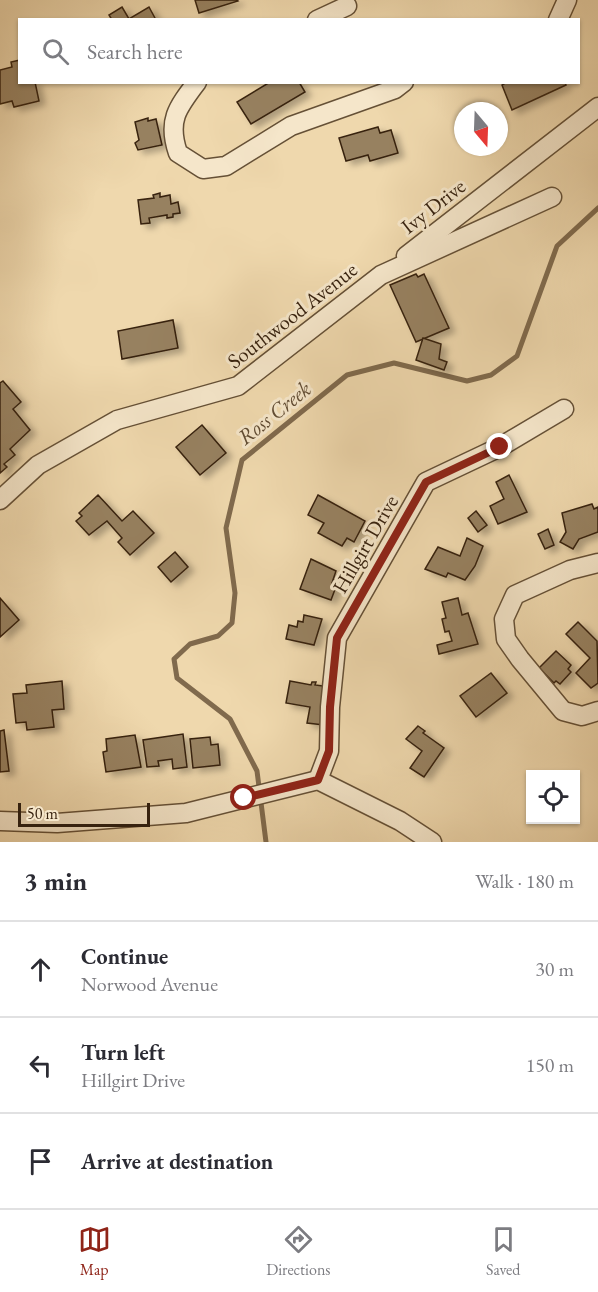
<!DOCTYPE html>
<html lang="en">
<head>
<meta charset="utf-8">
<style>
	:root { --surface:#fff; --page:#f7f7f7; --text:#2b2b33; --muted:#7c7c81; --line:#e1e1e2; --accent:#8f2418 }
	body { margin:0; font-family:"EB Garamond",serif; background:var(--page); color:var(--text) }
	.controls { position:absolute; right:18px; bottom:18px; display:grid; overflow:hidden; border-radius:0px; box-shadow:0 2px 4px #0004 }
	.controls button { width:54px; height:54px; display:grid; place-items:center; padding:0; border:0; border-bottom:2px solid var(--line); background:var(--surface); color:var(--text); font:30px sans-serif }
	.compass { position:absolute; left:454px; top:102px; width:54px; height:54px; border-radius:50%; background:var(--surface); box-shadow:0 2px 4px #0004; rotate:161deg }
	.scale { position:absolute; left:18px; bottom:15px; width:132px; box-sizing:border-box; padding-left:6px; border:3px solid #37220f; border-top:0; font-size:16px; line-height:21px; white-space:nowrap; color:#37220f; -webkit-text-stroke:4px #f5e6ca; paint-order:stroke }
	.stop { position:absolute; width:18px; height:18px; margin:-14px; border:4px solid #8f2418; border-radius:50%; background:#fff }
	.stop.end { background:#8f2418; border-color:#fff; box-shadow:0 2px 6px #0008 }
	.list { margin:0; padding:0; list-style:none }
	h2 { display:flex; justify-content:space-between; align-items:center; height:78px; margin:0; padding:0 24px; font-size:26px }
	h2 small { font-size:20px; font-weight:400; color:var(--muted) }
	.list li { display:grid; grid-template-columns:39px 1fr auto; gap:18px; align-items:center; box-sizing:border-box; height:96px; padding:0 24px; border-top:2px solid var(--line) }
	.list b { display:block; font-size:22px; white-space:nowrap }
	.list p { margin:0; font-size:20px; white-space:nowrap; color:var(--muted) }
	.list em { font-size:20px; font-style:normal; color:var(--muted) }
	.icon { flex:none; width:33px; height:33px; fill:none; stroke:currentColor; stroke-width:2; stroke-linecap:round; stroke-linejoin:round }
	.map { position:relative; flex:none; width:598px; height:842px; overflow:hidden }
	.search { position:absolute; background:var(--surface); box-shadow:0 2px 4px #0004; left:18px; right:18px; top:18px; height:66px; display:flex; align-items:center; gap:15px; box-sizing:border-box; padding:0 21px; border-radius:0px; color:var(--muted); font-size:22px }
	.sheet { height:366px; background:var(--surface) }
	nav { display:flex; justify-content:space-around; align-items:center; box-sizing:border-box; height:84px; border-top:2px solid var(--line); background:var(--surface); font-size:16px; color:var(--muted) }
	nav a { display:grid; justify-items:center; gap:3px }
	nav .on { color:var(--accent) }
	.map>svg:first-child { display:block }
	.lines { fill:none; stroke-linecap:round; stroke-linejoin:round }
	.stream { stroke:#806a4d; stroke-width:5 }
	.building { fill:#978161; stroke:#37220f; stroke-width:1.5; filter:url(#shadow) }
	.street-casing { stroke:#655036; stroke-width:21 }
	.street { stroke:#f5e6ca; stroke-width:18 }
	.route { stroke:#8f2418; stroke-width:8 }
	.labels { text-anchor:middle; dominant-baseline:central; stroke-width:6; stroke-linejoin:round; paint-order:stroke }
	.street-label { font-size:21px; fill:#37220f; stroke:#f5e6ca }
	.water-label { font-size:22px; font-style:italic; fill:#614c33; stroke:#f5e6ca }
</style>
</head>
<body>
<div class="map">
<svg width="598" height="842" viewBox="0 0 598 842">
	<defs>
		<filter id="shadow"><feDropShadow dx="6" dy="4" stdDeviation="3" flood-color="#0004"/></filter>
	</defs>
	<rect width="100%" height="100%" fill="#efd8ad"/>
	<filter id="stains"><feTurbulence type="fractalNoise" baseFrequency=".00333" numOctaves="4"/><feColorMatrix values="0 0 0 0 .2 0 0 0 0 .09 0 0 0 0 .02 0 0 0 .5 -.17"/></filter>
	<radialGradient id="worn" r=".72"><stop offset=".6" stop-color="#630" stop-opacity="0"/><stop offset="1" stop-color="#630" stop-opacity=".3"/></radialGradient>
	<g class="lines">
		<path class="stream" d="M266,842L257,771L230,719L177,678L174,659L190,644L218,636L232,623L235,593L226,528L242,460L347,375L394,363L467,381L491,375L517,356L557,246L598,208"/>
	</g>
	<g class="building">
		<path d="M195,0H237L238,1L199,13Z"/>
		<path d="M122,7L129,19L149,7L156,20H112L109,15Z"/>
		<path d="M20,60V82H35L39,101L14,107L12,101L0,104V70L12,67L11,62Z"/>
		<path d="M299,82L305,92L251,124L237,102L270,82Z"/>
		<path d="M507,82H565L566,85L512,110L502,85Z"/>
		<path d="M148,118V121L156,119L162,145L138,150L135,143L139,140L135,122Z"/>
		<path d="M378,127L380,133L391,130L398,153L370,161L368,155L346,161L339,138Z"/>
		<path d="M160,193V197L170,195L171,204L178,202L180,213L173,214V217L167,218V215L149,218L150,223L141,224L138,200L154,198L153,195Z"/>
		<path d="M416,274L418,277L424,274L449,328L416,342L390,285Z"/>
		<path d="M173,320L178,348L122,359L118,331Z"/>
		<path d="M423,338L441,344L439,359L447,362L444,370L416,360Z"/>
		<path d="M3,381L21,402L13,409L30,430L10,449L15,455L4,464L7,467L0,473V383Z"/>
		<path d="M202,425L226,453L200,475L176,447Z"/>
		<path d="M509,475L527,512L498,524L490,506L504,499L496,482Z"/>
		<path d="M98,495L122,521L133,511L154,533L130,555L118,542L122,538L107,521L89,535L76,521L82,516L79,513Z"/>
		<path d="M318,495L365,521L354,542L347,538L342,546L318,533L324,523L308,515Z"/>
		<path d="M592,504L594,509L598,507V532L579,539L573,549L560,542L566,532L562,513Z"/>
		<path d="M476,511L487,525L478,532L468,518Z"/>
		<path d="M548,529L554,545L545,549L538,534Z"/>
		<path d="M467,538L483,546L475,566L465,580L448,573L446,577L425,569L438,547L460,556Z"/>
		<path d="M175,552L188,567L171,582L158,567Z"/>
		<path d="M311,559L336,571L332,583L337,584L331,600L300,589Z"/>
		<path d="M0,598L19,620L0,637Z"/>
		<path d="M458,598L462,615L468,613L478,644L439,654L437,645L452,641L449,631L445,632L442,619L446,618L442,602Z"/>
		<path d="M304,615L322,619L314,645L286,639L289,625L297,627L298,621L303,622Z"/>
		<path d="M578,622L597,641L598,683L591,688L576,673L590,658L566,634Z"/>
		<path d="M556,651L571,665L568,669L571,672L560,684L556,681L554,683L539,668Z"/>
		<path d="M491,673L507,693L476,717L460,696Z"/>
		<path d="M62,681L64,709L52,710L54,727L27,730L26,722L16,723L13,694L27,693L26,685Z"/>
		<path d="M290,681L311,685L312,682H316L315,685L330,687L324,725L307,723L310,707L286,703Z"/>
		<path d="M418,726L425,731L423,733L444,748L424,777L410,768L422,751L406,739Z"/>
		<path d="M4,730L9,771L0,772V731Z"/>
		<path d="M183,734L187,767L173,769L172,759L158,761L159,766L147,767L143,740Z"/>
		<path d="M135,735L141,767L106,772L103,752L107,751L106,739Z"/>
		<path d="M210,737L211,745L218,744L220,765L193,768L190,739Z"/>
	</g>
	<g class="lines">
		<g class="street-casing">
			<g id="street">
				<path d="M317,20L347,6"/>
				<path d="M558,20L567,0"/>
				<path d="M197,82C177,108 167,121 178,153L203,169L226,166L291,126L395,89L404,82"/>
				<path d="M406,256L598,107"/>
				<path d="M0,500L38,465L117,420L238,386L381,275L552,197"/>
				<path d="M598,563L570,570L515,595L504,619L506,639L520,659L563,711L582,716L598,711"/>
				<path d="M318,780L329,751L330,707L337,638L426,482L500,447L564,409"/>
				<path d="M0,821L57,823L186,813L318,780L400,821L432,842"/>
			</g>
		</g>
		<use href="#street" class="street"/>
	</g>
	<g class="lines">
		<path class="route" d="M244,798L318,780L329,751L330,707L337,638L426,482L500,447"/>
	</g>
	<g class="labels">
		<g class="street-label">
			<text transform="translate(433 206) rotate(-38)">Ivy Drive</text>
			<text transform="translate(292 315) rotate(-38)">Southwood Avenue</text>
			<text transform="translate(365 544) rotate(-60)">Hillgirt Drive</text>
		</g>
		<g class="water-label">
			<text transform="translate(274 413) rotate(-39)">Ross Creek</text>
		</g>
	</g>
	<rect width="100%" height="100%" filter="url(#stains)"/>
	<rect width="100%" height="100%" fill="url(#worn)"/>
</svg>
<div class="controls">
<button><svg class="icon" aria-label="locate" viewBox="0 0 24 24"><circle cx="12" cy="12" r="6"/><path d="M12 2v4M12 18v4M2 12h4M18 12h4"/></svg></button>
</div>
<svg class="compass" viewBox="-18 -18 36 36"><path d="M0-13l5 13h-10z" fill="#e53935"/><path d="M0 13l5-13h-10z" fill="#7c7c81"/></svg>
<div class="scale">50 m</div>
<div class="stop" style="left:244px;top:798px"></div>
<div class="stop end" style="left:500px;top:447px"></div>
<div class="search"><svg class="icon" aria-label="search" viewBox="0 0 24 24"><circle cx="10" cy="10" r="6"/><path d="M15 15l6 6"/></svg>Search here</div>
</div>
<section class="sheet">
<h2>3 min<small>Walk · 180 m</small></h2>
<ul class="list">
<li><svg class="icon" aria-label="ahead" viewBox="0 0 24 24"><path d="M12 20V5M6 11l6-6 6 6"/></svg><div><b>Continue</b><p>Norwood Avenue</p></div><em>30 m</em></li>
<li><svg class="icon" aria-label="left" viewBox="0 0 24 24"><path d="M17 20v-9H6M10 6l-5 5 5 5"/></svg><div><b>Turn left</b><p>Hillgirt Drive</p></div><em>150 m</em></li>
<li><svg class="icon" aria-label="arrive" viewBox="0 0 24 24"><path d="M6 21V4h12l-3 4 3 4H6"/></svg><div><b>Arrive at destination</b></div></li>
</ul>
</section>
<nav>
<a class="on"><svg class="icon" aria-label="map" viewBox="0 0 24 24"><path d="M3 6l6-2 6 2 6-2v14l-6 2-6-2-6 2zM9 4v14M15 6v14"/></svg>Map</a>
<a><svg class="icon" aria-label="directions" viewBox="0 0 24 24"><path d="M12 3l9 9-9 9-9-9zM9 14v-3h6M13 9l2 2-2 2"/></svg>Directions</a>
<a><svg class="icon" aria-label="saved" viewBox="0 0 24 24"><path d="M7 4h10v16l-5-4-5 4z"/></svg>Saved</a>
</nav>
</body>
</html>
